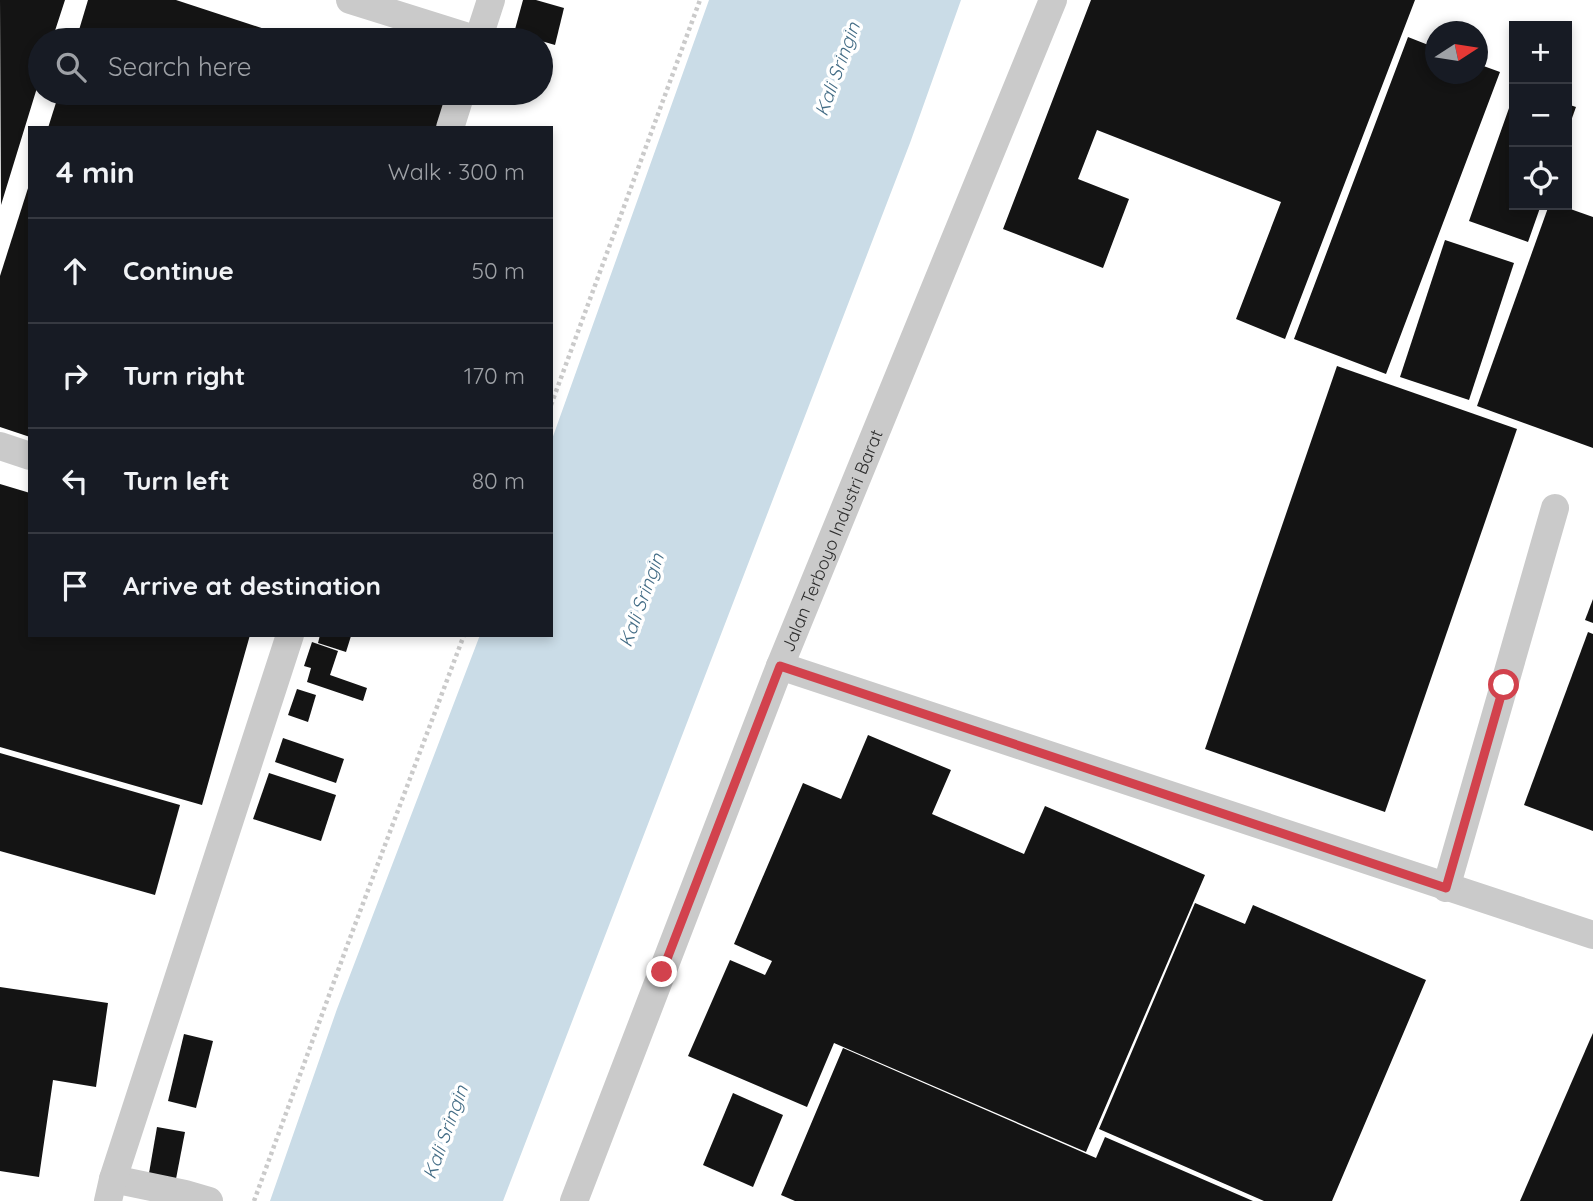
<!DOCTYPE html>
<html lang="en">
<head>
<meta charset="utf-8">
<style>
	:root { --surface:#171b24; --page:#242831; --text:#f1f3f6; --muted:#9ea1a6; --line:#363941 }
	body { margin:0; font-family:Quicksand,sans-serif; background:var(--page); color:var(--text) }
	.controls { position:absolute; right:21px; top:21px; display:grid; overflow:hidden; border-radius:0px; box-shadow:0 4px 10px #0003 }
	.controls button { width:63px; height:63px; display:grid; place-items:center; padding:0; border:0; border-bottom:2px solid var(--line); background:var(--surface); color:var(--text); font:35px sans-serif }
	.compass { position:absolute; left:1425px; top:21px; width:63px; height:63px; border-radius:50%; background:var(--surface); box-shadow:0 4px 10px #0003; rotate:78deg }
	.stop { position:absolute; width:21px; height:21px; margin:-16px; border:5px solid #d2424d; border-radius:50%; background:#fff }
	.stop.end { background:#d2424d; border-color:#fff; box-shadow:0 2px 7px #0008 }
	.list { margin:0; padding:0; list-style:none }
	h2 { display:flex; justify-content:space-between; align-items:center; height:91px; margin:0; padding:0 28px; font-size:30px }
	h2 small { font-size:23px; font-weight:400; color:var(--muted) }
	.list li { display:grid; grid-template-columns:46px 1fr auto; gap:21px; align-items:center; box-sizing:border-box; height:105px; padding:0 28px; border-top:2px solid var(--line) }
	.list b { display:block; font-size:26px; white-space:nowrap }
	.list em { font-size:23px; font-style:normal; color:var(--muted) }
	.icon { flex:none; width:38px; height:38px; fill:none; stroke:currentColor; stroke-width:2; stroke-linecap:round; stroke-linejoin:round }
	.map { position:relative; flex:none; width:1593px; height:1201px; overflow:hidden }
	.search { position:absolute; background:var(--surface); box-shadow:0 4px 10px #0003; left:28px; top:28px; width:525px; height:77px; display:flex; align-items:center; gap:18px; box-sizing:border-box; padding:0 24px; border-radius:38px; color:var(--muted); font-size:26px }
	.panel { position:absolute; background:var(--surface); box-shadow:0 4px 10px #0003; left:28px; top:126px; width:525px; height:511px; border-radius:0px }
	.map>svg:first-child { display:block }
	.water { fill:#cadce7 }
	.building { fill:#141414 }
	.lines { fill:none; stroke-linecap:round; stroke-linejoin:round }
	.path { stroke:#cacaca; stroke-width:4.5; stroke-dasharray:3.5 3.5; stroke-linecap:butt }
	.minor { stroke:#cacaca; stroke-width:28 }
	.route { stroke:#d2424d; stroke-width:9 }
	.labels { text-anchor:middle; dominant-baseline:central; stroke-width:7; stroke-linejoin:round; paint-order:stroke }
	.street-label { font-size:18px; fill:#2d2d2d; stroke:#fff }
	.water-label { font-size:19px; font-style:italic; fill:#446d86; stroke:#fff }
</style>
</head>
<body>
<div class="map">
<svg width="1593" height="1201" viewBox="0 0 1593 1201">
	<rect width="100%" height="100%" fill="#fff"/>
	<path class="water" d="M709,0H961L910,143L503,1201H270L337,1009L480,635H551V442Z"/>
	<g class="building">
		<path d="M0,0H65L52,40H40V78L1,205Z"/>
		<path d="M88,0H176L298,40H76Z"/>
		<path d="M523,0H536L564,8L555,45L514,33Z"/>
		<path d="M1091,0H1415L1285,339L1236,319L1281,202L1097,130L1078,179L1129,199L1103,268L1003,229Z"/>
		<path d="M1408,37L1436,48V74H1478V64L1500,72L1386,374L1294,339Z"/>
		<path d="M59,93H448L437,128H48Z"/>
		<path d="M1514,94V205H1541L1528,242L1469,221Z"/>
		<path d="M1567,104L1576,107L1567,132Z"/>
		<path d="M29,185H30V437L0,427V276Z"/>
		<path d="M1549,205H1559L1593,217V448L1477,406Z"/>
		<path d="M1445,240L1514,263L1469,400L1400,377Z"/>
		<path d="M1337,366L1517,429L1385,812L1205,749Z"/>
		<path d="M0,484L30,493V635H250L202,805L0,747Z"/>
		<path d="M1593,599V623L1585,620Z"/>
		<path d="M1588,632L1593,634V831L1524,805Z"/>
		<path d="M320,635H349L351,636L346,652L318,643Z"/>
		<path d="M312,642L338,651L330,675L367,688L363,701L307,682L311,668L304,666Z"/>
		<path d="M297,689L316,695L308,722L288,715Z"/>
		<path d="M868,735L951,770L932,814L1024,854L1045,806L1205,875L1086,1152L834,1043L807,1107L688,1056L730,960L765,975L772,961L734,944L803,783L841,799Z"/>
		<path d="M283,738L344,759L336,783L275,762Z"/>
		<path d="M0,753L180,805L155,895L0,851Z"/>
		<path d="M269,773L336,795L321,841L253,819Z"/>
		<path d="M1195,903L1245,924L1253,905L1426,980L1332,1201H1264L1099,1129Z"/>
		<path d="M0,987L108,1003L96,1087L53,1080L39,1177L0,1171Z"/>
		<path d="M1593,1033V1201H1520L1589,1042Z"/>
		<path d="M184,1034L213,1041L196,1108L168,1101Z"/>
		<path d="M843,1048L1096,1158L1105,1137L1253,1201H795L781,1195Z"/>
		<path d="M733,1093L783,1115L753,1187L703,1165Z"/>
		<path d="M157,1127L185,1132L175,1184L148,1179Z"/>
	</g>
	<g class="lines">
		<g class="path">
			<path d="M551,405L700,0"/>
			<path d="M254,1201L347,946L464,635"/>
		</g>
		<g class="minor">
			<path d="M350,0L478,40L491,0"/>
			<path d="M450,128L461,93"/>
			<path d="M0,446L30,456"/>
			<path d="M780,666L1593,935"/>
			<path d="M1446,888L1555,508"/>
			<path d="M113,1179L185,1194L209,1201"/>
			<path d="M108,1201L113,1179L290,635"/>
			<path id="s1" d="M574,1201L780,666L1053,0"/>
		</g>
	</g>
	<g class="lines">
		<path class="route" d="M662,972L780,666L1446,888L1504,685"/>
	</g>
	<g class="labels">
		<g class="street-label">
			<text stroke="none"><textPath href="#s1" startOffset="709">Jalan Terboyo Industri Barat</textPath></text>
		</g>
		<g class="water-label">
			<text transform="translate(837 69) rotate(-70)">Kali Sringin</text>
			<text transform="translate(641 600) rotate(-70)">Kali Sringin</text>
			<text transform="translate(445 1132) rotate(-70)">Kali Sringin</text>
		</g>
	</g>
</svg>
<div class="controls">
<button>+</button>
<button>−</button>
<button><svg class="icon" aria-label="locate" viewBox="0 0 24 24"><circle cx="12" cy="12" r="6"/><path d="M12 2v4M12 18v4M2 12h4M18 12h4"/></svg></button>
</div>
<svg class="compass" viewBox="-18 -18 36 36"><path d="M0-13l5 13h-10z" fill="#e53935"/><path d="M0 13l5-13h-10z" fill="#9ea1a6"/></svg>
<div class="stop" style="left:1504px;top:685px"></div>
<div class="stop end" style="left:662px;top:972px"></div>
<div class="search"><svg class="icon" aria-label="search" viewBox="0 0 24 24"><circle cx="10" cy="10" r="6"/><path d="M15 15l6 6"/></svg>Search here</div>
<section class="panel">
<h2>4 min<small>Walk · 300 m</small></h2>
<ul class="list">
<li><svg class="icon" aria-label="ahead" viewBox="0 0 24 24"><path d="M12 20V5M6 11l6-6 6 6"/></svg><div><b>Continue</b></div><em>50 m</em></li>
<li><svg class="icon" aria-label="right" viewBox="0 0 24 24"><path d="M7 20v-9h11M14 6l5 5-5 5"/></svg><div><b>Turn right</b></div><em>170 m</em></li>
<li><svg class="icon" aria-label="left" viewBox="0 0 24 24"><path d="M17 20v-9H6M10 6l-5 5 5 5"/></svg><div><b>Turn left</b></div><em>80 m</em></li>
<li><svg class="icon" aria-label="arrive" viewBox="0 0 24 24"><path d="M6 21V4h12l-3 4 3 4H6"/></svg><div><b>Arrive at destination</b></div></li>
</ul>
</section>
</div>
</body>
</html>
